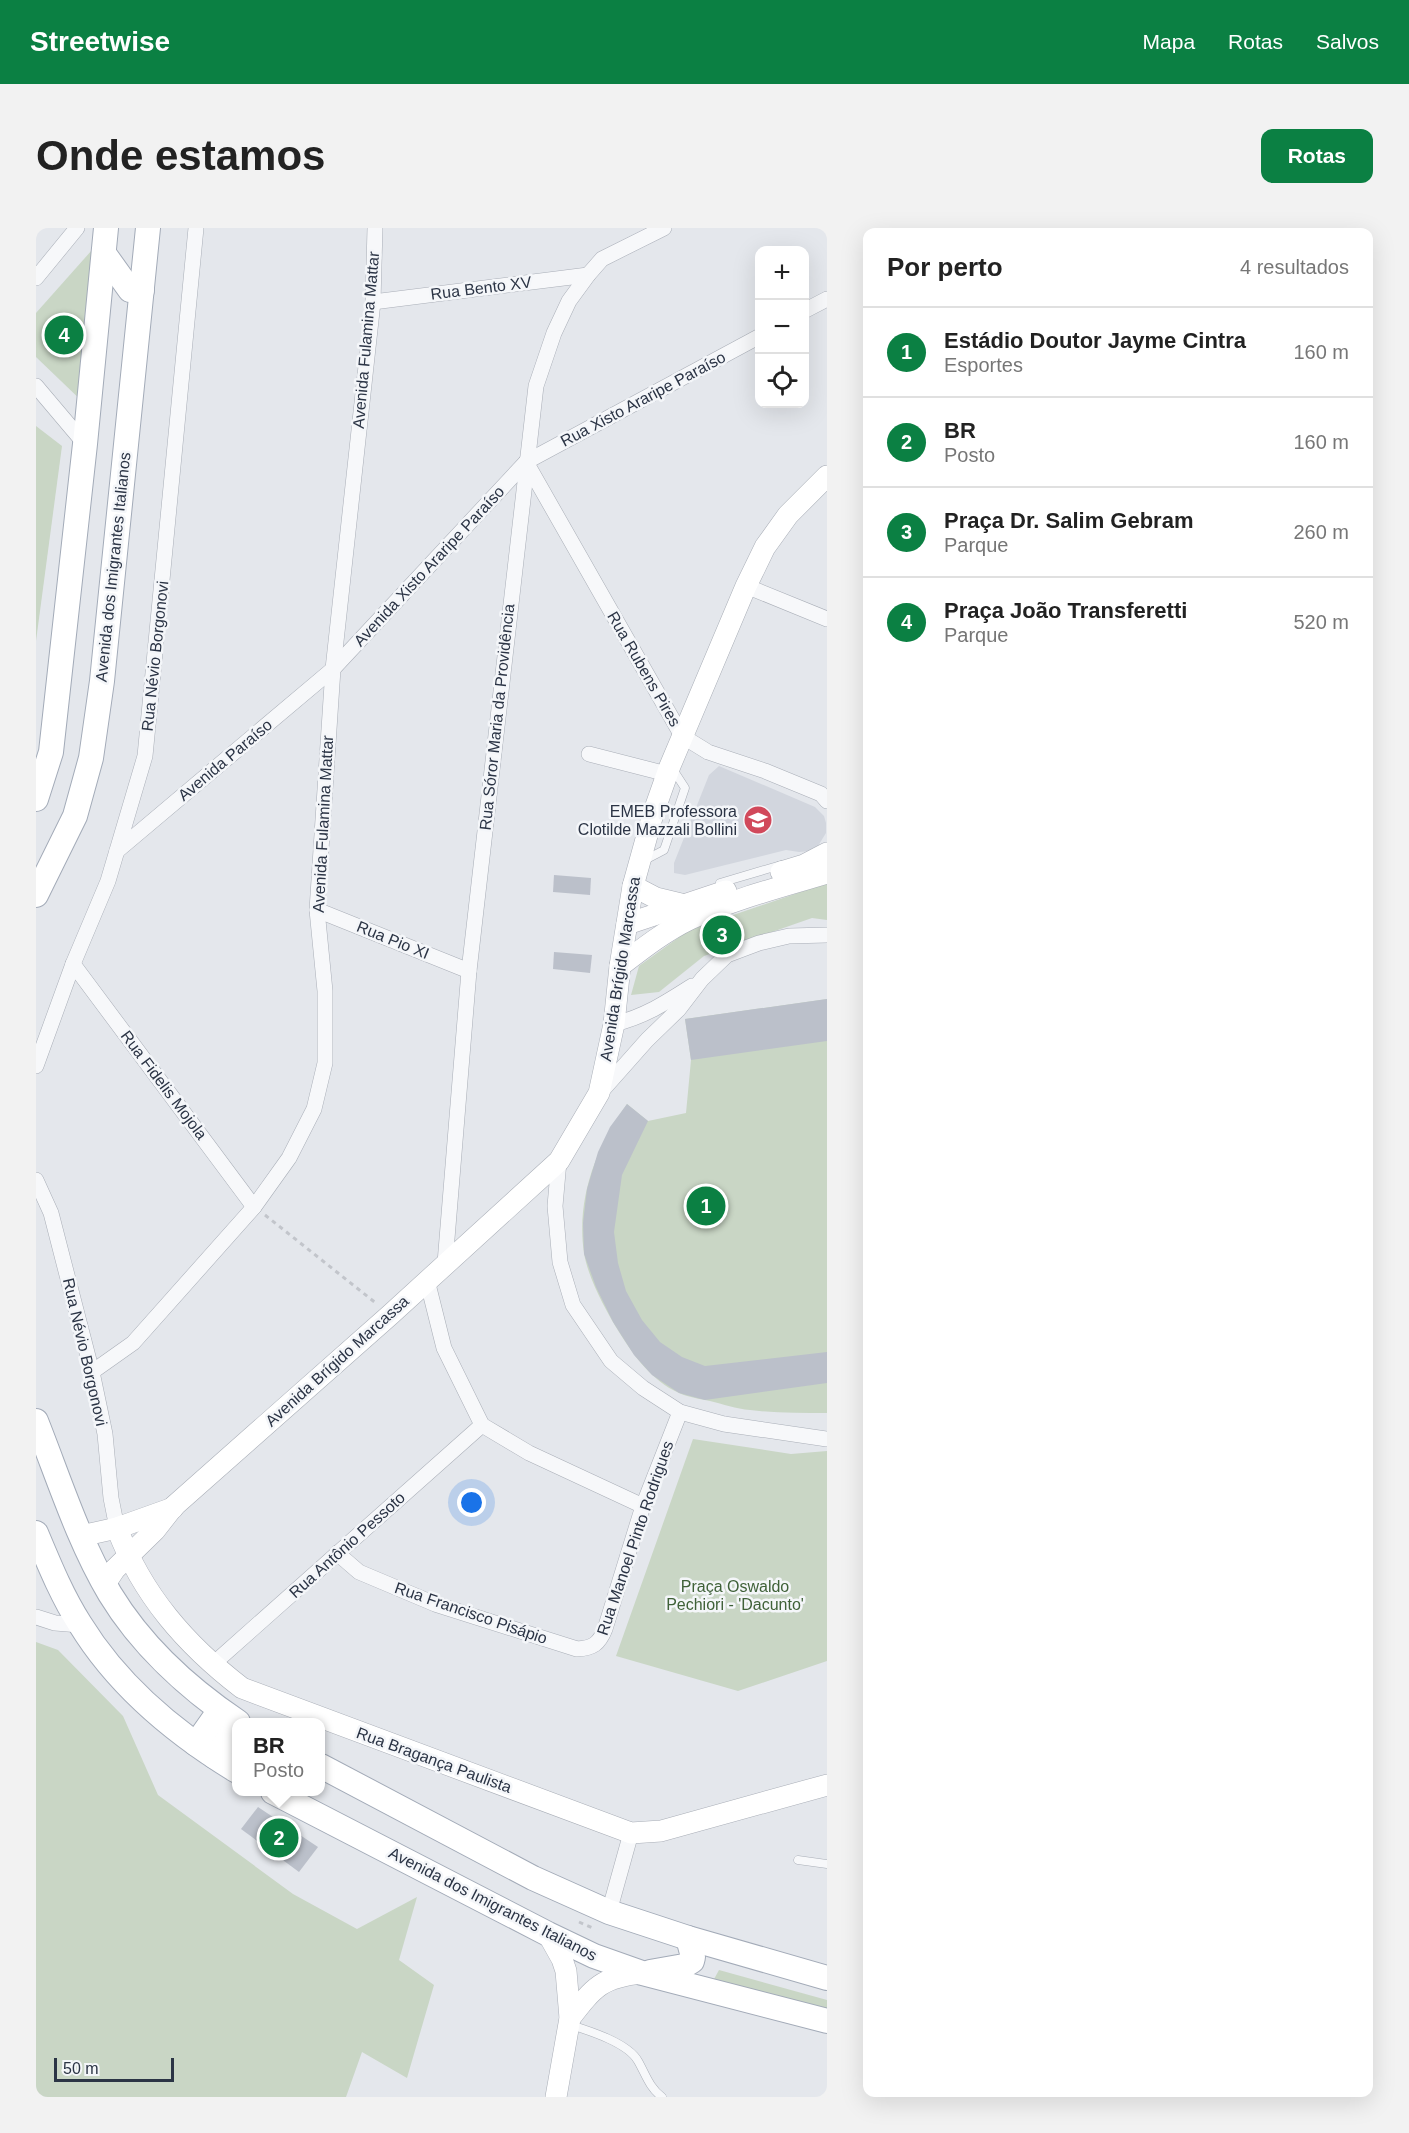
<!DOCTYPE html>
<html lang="pt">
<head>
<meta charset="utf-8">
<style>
	:root { --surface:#fff; --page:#f2f2f2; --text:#222; --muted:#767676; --line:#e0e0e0; --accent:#0b8043 }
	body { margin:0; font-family:Arial,sans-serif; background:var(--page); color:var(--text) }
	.controls { position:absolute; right:18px; top:18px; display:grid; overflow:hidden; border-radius:12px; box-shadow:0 6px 24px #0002 }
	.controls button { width:54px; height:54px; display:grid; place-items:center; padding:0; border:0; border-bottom:2px solid var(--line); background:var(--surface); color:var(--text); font:30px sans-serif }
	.scale { position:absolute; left:18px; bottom:15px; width:120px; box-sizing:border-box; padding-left:6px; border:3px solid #2b3445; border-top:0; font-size:16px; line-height:21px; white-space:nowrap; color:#2b3445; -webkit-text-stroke:4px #f4f6f9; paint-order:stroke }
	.you { position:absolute; left:436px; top:1275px; width:21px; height:21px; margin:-15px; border:4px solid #fff; border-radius:50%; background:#1a73e8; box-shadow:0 0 0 9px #1a73e833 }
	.badge { display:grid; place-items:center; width:39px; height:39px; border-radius:50%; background:var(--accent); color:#fff; font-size:20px; font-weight:700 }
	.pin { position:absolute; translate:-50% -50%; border:3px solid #fff; box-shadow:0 2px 6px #0006 }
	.popup { position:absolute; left:196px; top:1490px; width:93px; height:78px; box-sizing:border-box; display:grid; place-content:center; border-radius:12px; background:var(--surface); filter:drop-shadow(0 2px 4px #0005); font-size:20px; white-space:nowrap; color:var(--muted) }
	.popup b { font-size:22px; color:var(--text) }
	.popup::after { content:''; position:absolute; left:50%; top:100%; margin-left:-12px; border:12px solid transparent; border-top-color:var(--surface) }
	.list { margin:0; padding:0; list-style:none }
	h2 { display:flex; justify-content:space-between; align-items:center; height:78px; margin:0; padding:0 24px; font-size:26px }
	h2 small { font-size:20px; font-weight:400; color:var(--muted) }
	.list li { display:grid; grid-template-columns:39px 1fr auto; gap:18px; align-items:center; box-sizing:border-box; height:90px; padding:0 24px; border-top:2px solid var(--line) }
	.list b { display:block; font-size:22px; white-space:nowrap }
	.list p { margin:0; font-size:20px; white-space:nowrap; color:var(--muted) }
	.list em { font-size:20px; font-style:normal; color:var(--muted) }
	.icon { flex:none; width:33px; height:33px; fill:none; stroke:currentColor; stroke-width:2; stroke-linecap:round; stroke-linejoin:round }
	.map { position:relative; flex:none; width:791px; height:1869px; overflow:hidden; border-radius:12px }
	header { display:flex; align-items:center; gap:36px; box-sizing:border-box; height:84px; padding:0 30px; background:var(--accent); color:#fff }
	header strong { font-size:28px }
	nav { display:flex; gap:33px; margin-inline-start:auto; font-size:21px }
	.intro { display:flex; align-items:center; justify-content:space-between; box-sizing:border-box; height:144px; padding:0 36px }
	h1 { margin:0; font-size:42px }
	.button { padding:15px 27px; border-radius:12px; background:var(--accent); color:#fff; font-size:21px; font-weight:700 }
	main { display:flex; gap:36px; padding:0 36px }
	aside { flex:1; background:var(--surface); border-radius:12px; box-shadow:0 6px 24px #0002 }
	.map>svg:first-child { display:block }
	.built { fill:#d2d6de }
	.green { fill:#c9d6c5 }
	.building { fill:#bbc0ca }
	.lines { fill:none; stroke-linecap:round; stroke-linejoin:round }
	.lane-casing { stroke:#a9aeb7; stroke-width:9 }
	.street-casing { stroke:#a9aeb7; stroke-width:16 }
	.secondary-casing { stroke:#a9aeb7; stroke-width:22 }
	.primary-casing { stroke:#a3abb8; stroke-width:26 }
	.path { stroke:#c2c5cb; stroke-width:3; stroke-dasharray:4.5 4.5; stroke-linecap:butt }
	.lane { stroke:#f7f8fa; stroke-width:8 }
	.street { stroke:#f7f8fa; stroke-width:15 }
	.secondary { stroke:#fff; stroke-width:21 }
	.primary { stroke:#fff; stroke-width:24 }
	.labels { text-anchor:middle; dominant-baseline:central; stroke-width:5; stroke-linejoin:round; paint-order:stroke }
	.street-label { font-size:16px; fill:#2b3445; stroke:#f4f6f9 }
	.poi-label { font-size:16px; fill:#2b3445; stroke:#f4f6f9; text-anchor:end }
	.park-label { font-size:16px; fill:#3f6138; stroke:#f4f6f9 }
</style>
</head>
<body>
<header>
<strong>Streetwise</strong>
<nav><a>Mapa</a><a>Rotas</a><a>Salvos</a></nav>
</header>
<div class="intro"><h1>Onde estamos</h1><a class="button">Rotas</a></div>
<main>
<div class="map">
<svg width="791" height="1869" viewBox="0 0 791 1869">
	<rect width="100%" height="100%" fill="#e4e7ec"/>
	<path class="built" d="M683,538L779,579L788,588L790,595V605L782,618L774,623L763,624L750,622L649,647L638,645V635L673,547Z"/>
	<g class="green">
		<path d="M64,13L50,177L0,129V85Z"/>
		<path d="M0,198L26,218L0,413Z"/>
		<path d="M791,655V692L776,690L668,728L623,764L595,767L603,738L653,702Z"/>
		<path d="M791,771V1185C765,1185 739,1185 714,1182C700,1181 687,1176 674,1173C664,1171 652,1169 643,1165C616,1153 598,1128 583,1104C570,1083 552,1050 548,1025C540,971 560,919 591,876L612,893L650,885L655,832L649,791Z"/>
		<path d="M657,1211L755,1226L791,1223V1433L702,1463L580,1428Z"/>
		<path d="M0,1414L22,1422L87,1488L122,1567L257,1666L321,1701L381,1669L363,1732L398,1757L371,1850L326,1824L310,1869H0Z"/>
		<path d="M683,1742L791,1772V1783L677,1753Z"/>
	</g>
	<g class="building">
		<path d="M518,647L555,650L554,667L517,664Z"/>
		<path d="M518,724L556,727L554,745L517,741Z"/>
		<path d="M791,771V813L655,832L649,791Z"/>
		<path d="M591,876L612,893L586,947L578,1004L582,1035L590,1063L606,1092L624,1114L646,1129L669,1138L791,1124V1155L669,1172L643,1165L616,1147L598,1127L577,1094L560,1059L548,1026L547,995L551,961L562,924L574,899Z"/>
		<path d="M222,1579L282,1619L263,1644L205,1601Z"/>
	</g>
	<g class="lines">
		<g class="lane-casing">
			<g id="lane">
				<path d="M609,632L628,622L649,560L636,540"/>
				<path d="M684,655L745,637"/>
				<path d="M762,1632L791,1636"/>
				<path d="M535,1797C554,1803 592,1815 602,1833C610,1847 613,1859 626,1869"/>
			</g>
		</g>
		<g class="street-casing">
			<g id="street">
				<path d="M0,50L41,0"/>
				<path d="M337,74L552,47"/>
				<path d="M768,83L791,71"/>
				<path d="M0,158L49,216"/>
				<path d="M490,234L646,508L672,524L729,543L785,566L791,573"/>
				<path d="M710,358L791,391"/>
				<path d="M553,526L631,546"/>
				<path d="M81,623L297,441L490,234L724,108"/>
				<path d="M281,682L433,743"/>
				<path d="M37,736L218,979"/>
				<path d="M578,796C608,789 631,774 656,758"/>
				<path d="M0,838L37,736L72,653L109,528L160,0"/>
				<path d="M564,865L611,812L643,781L666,751L691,727L723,715L753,708L791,707"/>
				<path d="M523,933L519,978L524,1034L537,1077L575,1133L607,1160L644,1184L688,1196L791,1211"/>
				<path d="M0,952L15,985L56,1144L69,1206L75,1270L81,1300"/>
				<path d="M409,1035L433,743L500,158L518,105L533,73L552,47L566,31L628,0"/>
				<path d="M391,1052L408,1120L446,1197L493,1225L607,1278"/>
				<path d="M56,1144L97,1115L218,979L253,930L278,881L289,835V763L281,682L297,441L337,74L339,0"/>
				<path d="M301,1325L323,1344L399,1376L541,1421C557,1420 563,1416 569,1401L607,1278L644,1184"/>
				<path d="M0,1389L19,1395L44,1397"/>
				<path d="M176,1437L446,1197"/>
				<path d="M573,1684L595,1605"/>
			</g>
		</g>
		<g class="secondary-casing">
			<g id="secondary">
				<path d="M745,644L768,637L791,625"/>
				<path d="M597,658L620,670L649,677"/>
				<path d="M591,696L690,663"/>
				<path d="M584,738C606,721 629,703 654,691C698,671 745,659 791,645"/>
				<path d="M81,1300C106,1367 150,1417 206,1460L595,1605L625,1603L791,1557"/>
				<path d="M45,1308L81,1300L137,1280"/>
				<path d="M69,1356L79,1341L119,1302L137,1279L354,1087L523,933L563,865L578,796L584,738L597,658L617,586L634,538L710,358L729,319L752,287L791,248"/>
				<path d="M512,1706L526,1731L530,1743L534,1790L520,1869"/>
				<path d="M534,1790C558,1759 566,1749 606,1745"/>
			</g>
		</g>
		<g class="primary-casing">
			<g id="primary">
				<path d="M69,27L94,62H106"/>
				<path d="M0,571L15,524L49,216L70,0"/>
				<path d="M0,667L39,588L55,530L66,453L112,0"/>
				<path d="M0,1193C23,1251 42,1312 74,1366C105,1417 153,1461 202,1494"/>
				<path d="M0,1305C13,1336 26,1368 44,1396C82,1458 140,1506 201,1543"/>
				<path d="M160,1516L184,1482"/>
				<path d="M179,1529L201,1498"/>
				<path d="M285,1538L497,1650L573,1684L652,1710L791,1750"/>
				<path d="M237,1564L512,1706L558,1728L606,1745L791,1793"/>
				<path d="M614,1744L648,1738L656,1733L657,1729L652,1710"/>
			</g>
		</g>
		<g class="path">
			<path d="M229,987L341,1076"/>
			<path d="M543,1694L559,1701"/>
		</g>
		<use href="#lane" class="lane"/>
		<use href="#street" class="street"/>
		<use href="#secondary" class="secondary"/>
		<use href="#primary" class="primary"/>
	</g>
	<defs>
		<g id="school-disc" transform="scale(1.5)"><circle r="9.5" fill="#d1495b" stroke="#f4f6f9"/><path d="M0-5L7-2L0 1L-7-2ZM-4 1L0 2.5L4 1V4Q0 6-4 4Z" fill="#fff"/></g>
	</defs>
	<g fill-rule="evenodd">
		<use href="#school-disc" x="722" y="592"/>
	</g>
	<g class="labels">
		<g class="street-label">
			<text transform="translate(445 60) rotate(-7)">Rua Bento XV</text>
			<text transform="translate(330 112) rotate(-85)">Avenida Fulamina Mattar</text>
			<text transform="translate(607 171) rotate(-28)">Rua Xisto Araripe Paraíso</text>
			<text transform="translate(393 338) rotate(-47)">Avenida Xisto Araripe Paraíso</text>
			<text transform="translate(77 339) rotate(-84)">Avenida dos Imigrantes Italianos</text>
			<text transform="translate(119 428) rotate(-84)">Rua Névio Borgonovi</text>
			<text transform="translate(608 441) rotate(60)">Rua Rubens Pires</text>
			<text transform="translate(461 489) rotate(-84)">Rua Sóror Maria da Providência</text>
			<text transform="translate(189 532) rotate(-40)">Avenida Paraíso</text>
			<text transform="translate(287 596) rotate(-87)">Avenida Fulamina Mattar</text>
			<text transform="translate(357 712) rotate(22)">Rua Pio XI</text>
			<text transform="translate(584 741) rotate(-81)">Avenida Brígido Marcassa</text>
			<text transform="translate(128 857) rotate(53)">Rua Fidelis Mojola</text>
			<text transform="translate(49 1124) rotate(77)">Rua Névio Borgonovi</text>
			<text transform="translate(301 1133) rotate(-42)">Avenida Brígido Marcassa</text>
			<text transform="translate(599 1310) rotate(-71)">Rua Manoel Pinto Rodrigues</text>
			<text transform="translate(311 1317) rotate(-42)">Rua Antônio Pessoto</text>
			<text transform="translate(435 1385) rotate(19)">Rua Francisco Pisápio</text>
			<text transform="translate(398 1532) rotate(20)">Rua Bragança Paulista</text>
			<text transform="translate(457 1676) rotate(27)">Avenida dos Imigrantes Italianos</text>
		</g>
		<g class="poi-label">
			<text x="701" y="583">EMEB Professora<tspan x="701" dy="18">Clotilde Mazzali Bollini</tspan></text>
		</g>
		<g class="park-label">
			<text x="699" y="1358">Praça Oswaldo<tspan x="699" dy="18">Pechiori - 'Dacunto'</tspan></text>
		</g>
	</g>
</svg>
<div class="controls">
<button>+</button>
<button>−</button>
<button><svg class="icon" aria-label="locate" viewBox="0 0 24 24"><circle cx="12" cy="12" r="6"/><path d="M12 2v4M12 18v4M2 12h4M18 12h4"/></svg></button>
</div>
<div class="scale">50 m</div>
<div class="you"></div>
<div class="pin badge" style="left:670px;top:978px">1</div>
<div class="pin badge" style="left:243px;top:1610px">2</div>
<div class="popup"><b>BR</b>Posto</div>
<div class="pin badge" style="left:686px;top:707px">3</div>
<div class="pin badge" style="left:28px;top:107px">4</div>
</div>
<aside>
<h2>Por perto<small>4 resultados</small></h2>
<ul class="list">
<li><span class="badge">1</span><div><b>Estádio Doutor Jayme Cintra</b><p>Esportes</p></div><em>160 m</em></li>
<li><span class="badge">2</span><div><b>BR</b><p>Posto</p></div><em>160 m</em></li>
<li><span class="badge">3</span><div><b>Praça Dr. Salim Gebram</b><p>Parque</p></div><em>260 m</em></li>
<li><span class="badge">4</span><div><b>Praça João Transferetti</b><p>Parque</p></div><em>520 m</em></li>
</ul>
</aside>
</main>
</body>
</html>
